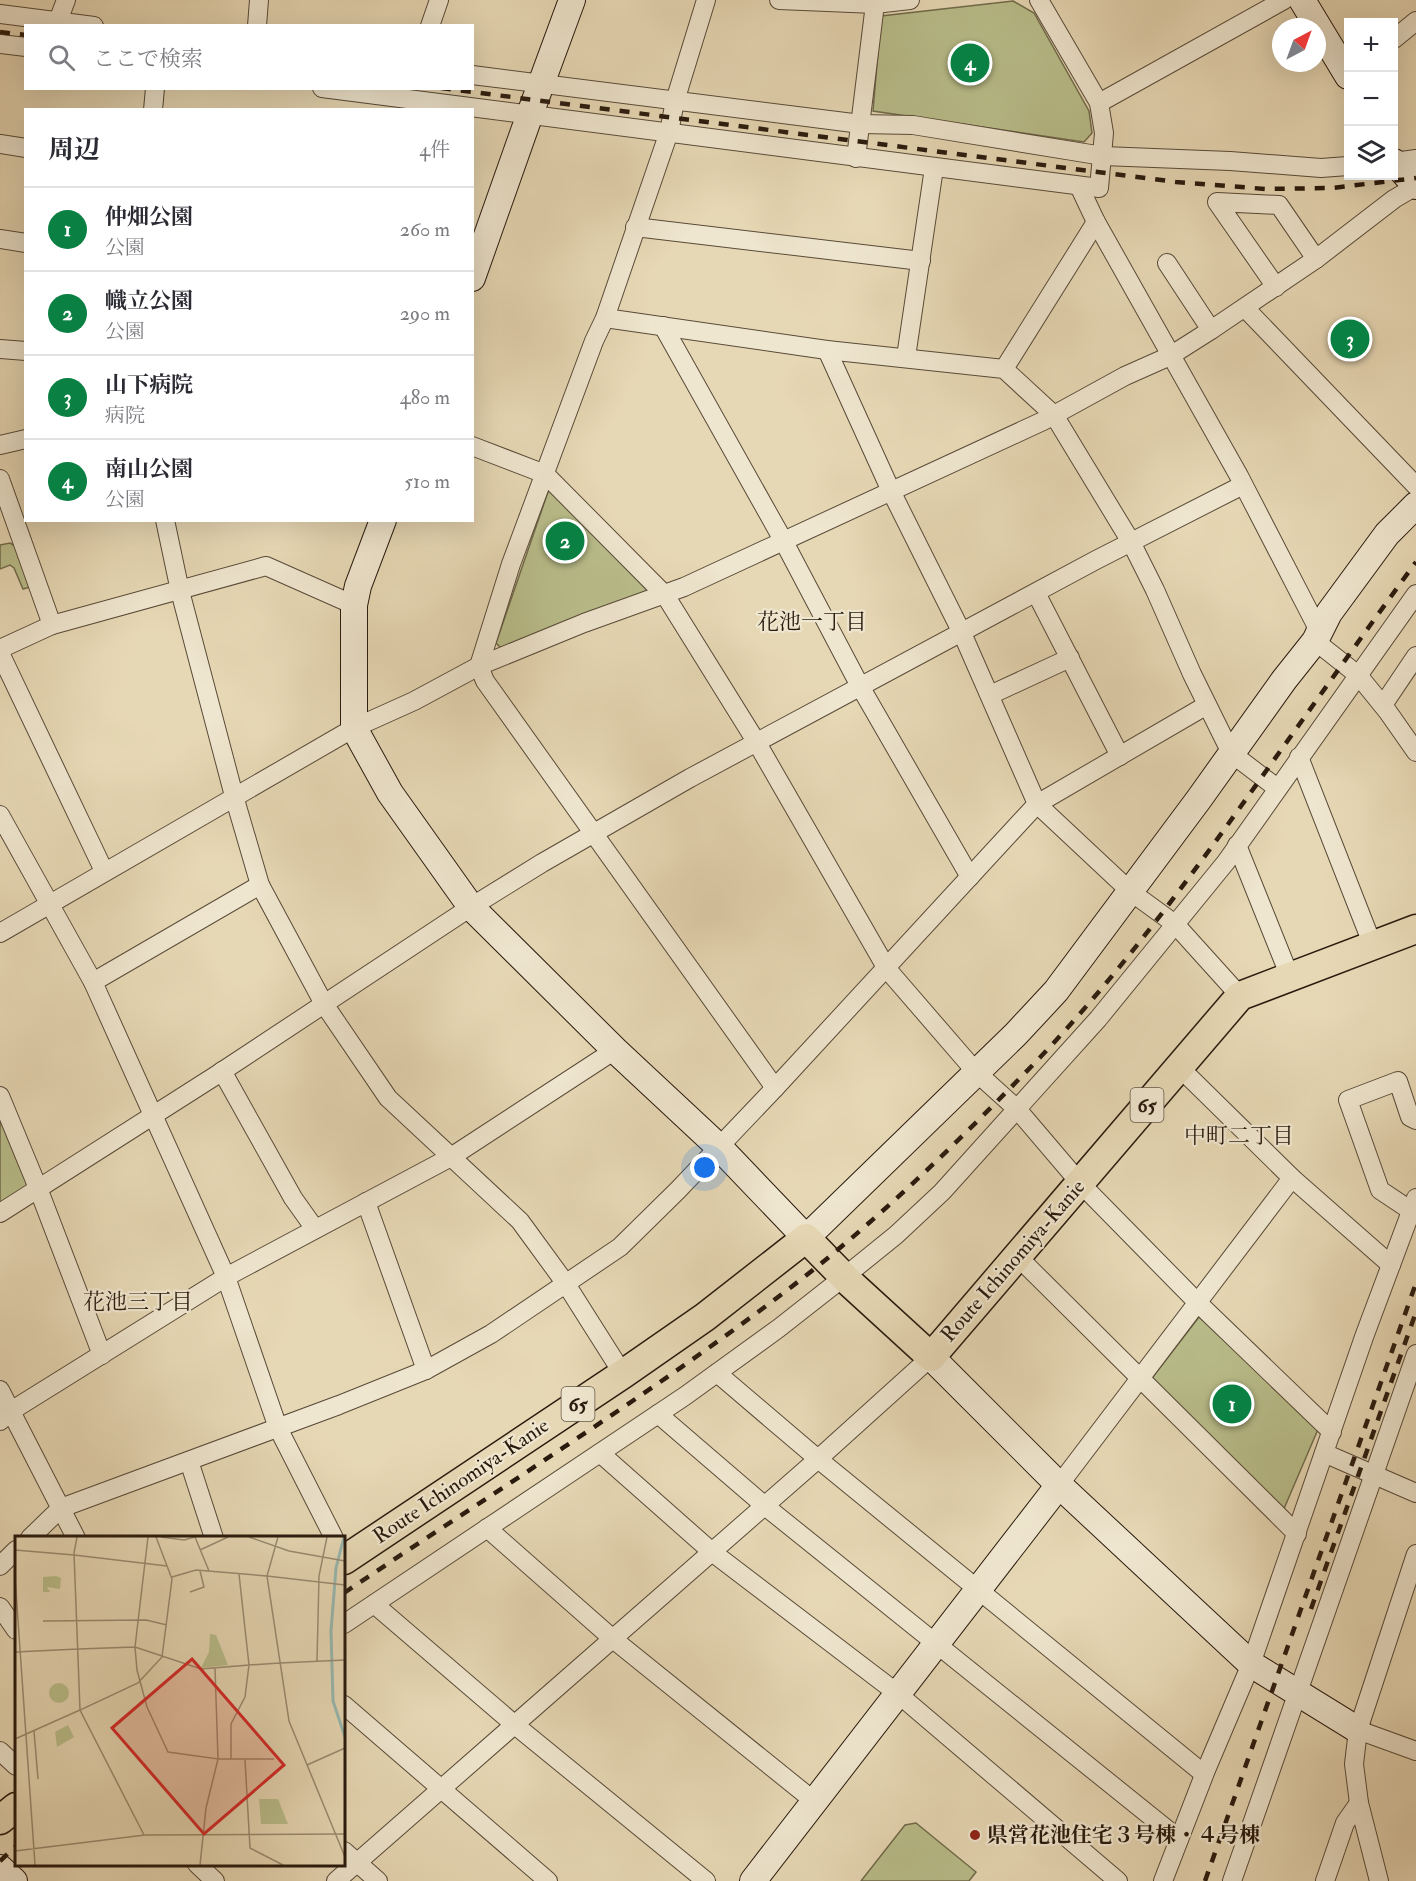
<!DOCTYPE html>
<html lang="ja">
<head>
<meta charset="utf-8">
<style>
	:root { --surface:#fff; --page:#f2f2f3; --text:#2b2b33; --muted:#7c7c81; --line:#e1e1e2; --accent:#0b8043 }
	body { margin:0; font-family:"IM FELL Double Pica","Noto Serif JP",serif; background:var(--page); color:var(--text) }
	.controls { position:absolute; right:18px; top:18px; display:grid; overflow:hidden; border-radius:0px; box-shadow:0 6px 24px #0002 }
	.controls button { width:54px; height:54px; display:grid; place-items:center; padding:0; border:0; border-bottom:2px solid var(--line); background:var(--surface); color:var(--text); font:30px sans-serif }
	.compass { position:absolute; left:1272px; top:18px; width:54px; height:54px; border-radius:50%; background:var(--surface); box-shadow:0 6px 24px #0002; rotate:41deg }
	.you { position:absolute; left:705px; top:1168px; width:21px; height:21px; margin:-15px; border:4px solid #fff; border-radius:50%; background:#1a73e8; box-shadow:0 0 0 9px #1a73e833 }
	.badge { display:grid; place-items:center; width:39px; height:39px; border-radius:50%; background:var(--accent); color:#fff; font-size:20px; font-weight:700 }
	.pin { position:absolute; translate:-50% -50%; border:3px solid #fff; box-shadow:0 2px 6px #0006 }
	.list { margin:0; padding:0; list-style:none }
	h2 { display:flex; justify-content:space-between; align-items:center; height:78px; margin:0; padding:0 24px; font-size:26px }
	h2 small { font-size:20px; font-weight:400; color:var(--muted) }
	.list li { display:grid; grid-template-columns:39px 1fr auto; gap:18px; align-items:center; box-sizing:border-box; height:84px; padding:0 24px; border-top:2px solid var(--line) }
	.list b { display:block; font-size:22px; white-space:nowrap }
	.list p { margin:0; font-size:20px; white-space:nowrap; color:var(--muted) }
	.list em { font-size:20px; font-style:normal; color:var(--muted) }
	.icon { flex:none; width:33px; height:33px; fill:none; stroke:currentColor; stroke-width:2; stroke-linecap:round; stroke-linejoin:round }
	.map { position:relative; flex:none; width:1416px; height:1881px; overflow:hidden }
	.search { position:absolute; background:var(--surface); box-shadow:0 6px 24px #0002; left:24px; top:24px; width:450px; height:66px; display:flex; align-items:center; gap:15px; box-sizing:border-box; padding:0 21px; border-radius:0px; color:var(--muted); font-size:22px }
	.panel { position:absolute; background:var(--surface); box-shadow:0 6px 24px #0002; left:24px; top:108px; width:450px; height:414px; border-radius:0px }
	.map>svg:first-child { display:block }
	.green { fill:#b9be8b; stroke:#716c4c; stroke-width:1.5 }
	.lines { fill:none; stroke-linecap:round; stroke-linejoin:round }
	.street-casing { stroke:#584a38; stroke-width:20 }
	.secondary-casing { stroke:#291a0e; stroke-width:28 }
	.primary-casing { stroke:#291a0e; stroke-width:31 }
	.street { stroke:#efe6cf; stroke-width:18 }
	.secondary { stroke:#efe6cf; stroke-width:26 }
	.primary { stroke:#e7d8b5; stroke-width:28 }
	.rail { stroke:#291a0e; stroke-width:4.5; stroke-dasharray:10 10; stroke-linecap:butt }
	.poi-dot { fill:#8f2418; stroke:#efe6cf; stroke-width:2 }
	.labels { text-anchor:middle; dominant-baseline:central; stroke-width:4.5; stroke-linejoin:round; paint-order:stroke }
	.shield { fill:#efe6cf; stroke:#645748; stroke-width:1.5 }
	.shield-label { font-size:20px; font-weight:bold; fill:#291a0e }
	.street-label { font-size:21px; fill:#291a0e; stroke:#efe6cf }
	.poi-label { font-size:21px; font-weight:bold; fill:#291a0e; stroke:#efe6cf; text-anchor:start }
	.neighbourhood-label { font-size:22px; fill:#291a0e; stroke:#efe6cf }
	.inset-river { fill:none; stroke:#97b9b1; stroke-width:3 }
	.inset-road { fill:none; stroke:#9b8c72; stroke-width:1.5 }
	.view { fill:#d62828; fill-opacity:0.15; stroke:#d62828; stroke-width:3 }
	.inset-edge { fill:none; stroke:#291a0e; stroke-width:3 }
</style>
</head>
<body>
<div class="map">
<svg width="1416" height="1881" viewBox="0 0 1416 1881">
	<rect width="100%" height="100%" fill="#e7d8b5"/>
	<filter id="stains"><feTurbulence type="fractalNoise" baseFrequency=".00333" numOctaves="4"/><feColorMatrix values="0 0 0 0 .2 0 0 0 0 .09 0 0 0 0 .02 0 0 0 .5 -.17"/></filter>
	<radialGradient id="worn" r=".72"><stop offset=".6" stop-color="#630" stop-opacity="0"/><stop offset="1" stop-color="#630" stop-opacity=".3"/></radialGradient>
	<g class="green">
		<path d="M1013,1L1034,13L1089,111L1092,133L1084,142L873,111L881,16Z"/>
		<path d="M549,489L649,592L509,647H500L496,643Z"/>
		<path d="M10,543L15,546L30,587L23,589L14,568L10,565L0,569V545Z"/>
		<path d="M0,1117L29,1185L0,1204Z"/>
		<path d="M1199,1317L1319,1427L1280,1518L1149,1382Z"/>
		<path d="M916,1823L976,1872L969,1881H861L905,1825Z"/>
	</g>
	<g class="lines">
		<g class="street-casing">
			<g id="street">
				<path d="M706,0L675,101L669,132L605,318L594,341L511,564L479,666L485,681L775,1088"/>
				<path d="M779,0L875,4L910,0"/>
				<path d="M0,14L94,26"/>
				<path d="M58,21L66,0"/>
				<path d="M257,26L259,0"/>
				<path d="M430,26L439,0"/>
				<path d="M1394,39L1416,21"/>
				<path d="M0,44L26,47"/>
				<path d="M472,75L861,124L913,125L1103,156L1230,161L1321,168L1348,166"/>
				<path d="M322,88L1099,188L1104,133L1099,103L1039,0"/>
				<path d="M1099,103L1284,0"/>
				<path d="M153,110L155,88"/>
				<path d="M0,144L26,148"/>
				<path d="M856,158L875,4"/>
				<path d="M1394,162L1416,159"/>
				<path d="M1079,186L1096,222L1239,476L1316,625L1315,641L1358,675L1388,712L1416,752"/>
				<path d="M635,227L921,261"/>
				<path d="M0,239L26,243"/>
				<path d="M1167,263L1211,330"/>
				<path d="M1276,287L1217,202L1279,205L1316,259"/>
				<path d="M1245,308L1416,486"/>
				<path d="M605,318L827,350L1004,369L1054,415L1131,542L1155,590L1192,674L1231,753L1277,788"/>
				<path d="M663,326L783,540L861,688L970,877"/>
				<path d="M0,349L26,351"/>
				<path d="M827,350L891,491L962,633L1037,804L1131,892L1175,924L1240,996"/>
				<path d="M906,357L934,168"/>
				<path d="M1004,369L1096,222"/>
				<path d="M0,445L26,439"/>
				<path d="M472,446L545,474L665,595L757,743L887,969L976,1072L1017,1109L1080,1183L1197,1302L1332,1432"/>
				<path d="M0,479L52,625"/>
				<path d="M165,520L180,591L234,796L260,885L324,1004L388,1098L520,1221L566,1284L623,1374"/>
				<path d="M1036,593L1120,756"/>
				<path d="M0,649L52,625L266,566L354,605"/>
				<path d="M0,653L104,871"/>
				<path d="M990,695L1070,658"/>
				<path d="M1383,705L1416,656"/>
				<path d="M1299,757L1373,946"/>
				<path d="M0,815L93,982L226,1277L278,1428L334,1538"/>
				<path d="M1237,845L1290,977"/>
				<path d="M0,933L354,728L414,701L479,666L584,623L684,587L1043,421L1125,376L1170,356L1211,330L1316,259L1394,199L1416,186"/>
				<path d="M93,982L260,885"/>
				<path d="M1179,1067L1292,1178L1391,1265"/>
				<path d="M222,1071L293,1198L315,1229"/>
				<path d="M0,1096L38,1188L102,1355"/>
				<path d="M1416,1120L1410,1117L1398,1081L1348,1100L1380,1190L1416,1214"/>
				<path d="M366,1202L426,1370"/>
				<path d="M0,1213L215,1076L471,907L542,863L690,778L1096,560L1243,485"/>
				<path d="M1017,1256L1297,1534"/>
				<path d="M717,1373L818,1459L1204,1774"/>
				<path d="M0,1390L76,1538"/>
				<path d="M658,1414L765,1506L1179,1839"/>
				<path d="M0,1421L11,1411L226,1277L451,1157L615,1050"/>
				<path d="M600,1453L712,1552L897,1693L1118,1881"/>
				<path d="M1324,1453L1416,1493"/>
				<path d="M189,1461L214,1538"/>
				<path d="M1059,1485L1292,1178"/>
				<path d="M487,1528L613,1639L814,1801"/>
				<path d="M30,1538L61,1508L339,1405L426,1370L491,1334L620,1247L678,1190L775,1088L1037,804L1207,705"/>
				<path d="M0,1566L16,1550"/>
				<path d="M374,1604L515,1725L706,1881"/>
				<path d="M0,1607L16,1630"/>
				<path d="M344,1624L685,1396L779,1328L844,1277L896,1235L942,1192L1098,1019L1226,862L1416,594"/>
				<path d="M344,1705L548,1881"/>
				<path d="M1358,1730L1416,1751"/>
				<path d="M0,1751L16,1766"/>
				<path d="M344,1851L378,1881"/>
				<path d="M197,1864L215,1881"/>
				<path d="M336,1881L818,1459L931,1357"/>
				<path d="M1163,1881L1206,1770L1251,1664L1364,1337L1416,1198"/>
				<path d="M1232,1881L1416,1354"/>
				<path d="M1325,1881L1345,1823L1359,1803"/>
				<path d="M1379,1881L1359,1803L1354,1764L1358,1730L1416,1554"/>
			</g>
		</g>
		<g class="secondary-casing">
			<g id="secondary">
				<path d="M1302,0L1348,76"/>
				<path d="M1394,162L1416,186"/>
				<path d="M472,278L530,114L572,0"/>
				<path d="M383,520L358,586L354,605V728L390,793L471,907L615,1050L719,1147L806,1238L1016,1034L1056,991L1199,799L1284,680L1315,641L1329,613L1387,534L1416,505"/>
				<path d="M931,1357L1059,1485L1251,1664L1358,1730"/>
				<path d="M0,1868L14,1881"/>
				<path d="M753,1881L1059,1485"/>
			</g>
		</g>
		<g class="primary-casing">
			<g id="primary">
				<path d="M344,1560L623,1374L705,1317L806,1238L849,1282L931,1357L1240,996L1416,929"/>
				<path d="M0,1820L16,1807"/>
			</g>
		</g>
		<use href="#street" class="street"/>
		<use href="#secondary" class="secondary"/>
		<use href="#primary" class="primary"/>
		<g class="rail">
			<path d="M0,32L26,35"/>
			<path d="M441,88L1176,182L1266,189L1332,188L1416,178"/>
			<path d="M344,1593C491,1494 645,1398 786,1291C869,1228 949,1151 1021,1077C1115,982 1193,874 1271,764C1319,697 1367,629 1416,562"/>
			<path d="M1311,1609L1416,1312"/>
			<path d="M0,1861L16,1846"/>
			<path d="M1205,1881L1416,1283"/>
		</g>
	</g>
	<circle class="poi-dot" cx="975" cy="1835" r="6"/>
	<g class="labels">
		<g class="shield">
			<rect x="1130.5" y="1088" width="33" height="34" rx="4.5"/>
			<rect x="561.5" y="1387" width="33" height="34" rx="4.5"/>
		</g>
		<g class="shield-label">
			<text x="1147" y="1105">65</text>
			<text x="578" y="1404">65</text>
		</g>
		<g class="street-label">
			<text transform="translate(1013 1261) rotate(-49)">Route Ichinomiya-Kanie</text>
			<text transform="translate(461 1481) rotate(-34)">Route Ichinomiya-Kanie</text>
		</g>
		<g class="poi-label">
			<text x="987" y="1835">県営花池住宅３号棟・４号棟</text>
		</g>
		<g class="neighbourhood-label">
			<text x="812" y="622">花池一丁目</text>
			<text x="1239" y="1136">中町二丁目</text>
			<text x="138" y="1302">花池三丁目</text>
		</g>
	</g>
	<g transform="translate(15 1536)">
		<rect width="330" height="330" fill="#e7d8b5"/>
		<path d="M41,40L46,42L45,53L32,51L35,56H28V41ZM195,98L201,99L213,129L186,132L194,116ZM34 157a10 10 0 1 1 20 0a10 10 0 1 1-20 0ZM53,189L59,201L42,211L40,196ZM244,263H263L273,288H246Z" fill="#b9be8b"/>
		<path class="inset-river" d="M329,1L321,32L316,95L318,165L330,201"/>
		<path class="inset-road" d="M133,1L120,111L122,134L132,171L153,216L203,223L200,132M146,1L169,4L180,1M180,1L194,35M234,1L274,15L330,25M263,1L252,40L274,185L330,321M0,14L59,19M185,14L213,1M59,19L152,30M181,34L252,40M252,40L330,49M0,41L20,329M157,41L181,34M175,56L189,51L185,35M28,85L131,84L152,89M63,113L120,111L186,133L234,129L224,38M0,116L63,113M302,125L304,40L312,1M265,127L330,124M19,195L23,243M0,203L65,174L59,17L62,1M216,223H259M230,224L235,312L268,329M292,229L330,212M129,299L65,174L123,147L147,121L157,43L141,1M0,315L130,299L330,298M185,329L191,272L203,223H216V188L230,161L234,129L265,127"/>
		<path class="view" d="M177,123L269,229L189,298L97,192Z"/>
		<rect width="330" height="330" class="inset-edge"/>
	</g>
	<rect width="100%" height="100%" filter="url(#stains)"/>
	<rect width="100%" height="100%" fill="url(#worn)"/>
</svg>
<div class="controls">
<button>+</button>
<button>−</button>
<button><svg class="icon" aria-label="layers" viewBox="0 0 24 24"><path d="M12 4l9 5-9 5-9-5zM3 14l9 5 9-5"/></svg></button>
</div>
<svg class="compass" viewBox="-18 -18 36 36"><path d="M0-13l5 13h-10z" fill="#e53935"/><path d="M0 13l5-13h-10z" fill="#7c7c81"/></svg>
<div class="you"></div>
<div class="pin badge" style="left:1232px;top:1404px">1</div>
<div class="pin badge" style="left:565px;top:541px">2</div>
<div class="pin badge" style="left:1350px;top:339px">3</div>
<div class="pin badge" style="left:970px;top:63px">4</div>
<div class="search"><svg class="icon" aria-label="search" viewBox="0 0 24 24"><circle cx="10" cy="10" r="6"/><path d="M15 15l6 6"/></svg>ここで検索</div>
<section class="panel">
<h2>周辺<small>4件</small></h2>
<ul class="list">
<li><span class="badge">1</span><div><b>仲畑公園</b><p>公園</p></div><em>260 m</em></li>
<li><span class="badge">2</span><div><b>幟立公園</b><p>公園</p></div><em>290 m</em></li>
<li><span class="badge">3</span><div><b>山下病院</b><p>病院</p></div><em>480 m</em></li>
<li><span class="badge">4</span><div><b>南山公園</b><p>公園</p></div><em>510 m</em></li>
</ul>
</section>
</div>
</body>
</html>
